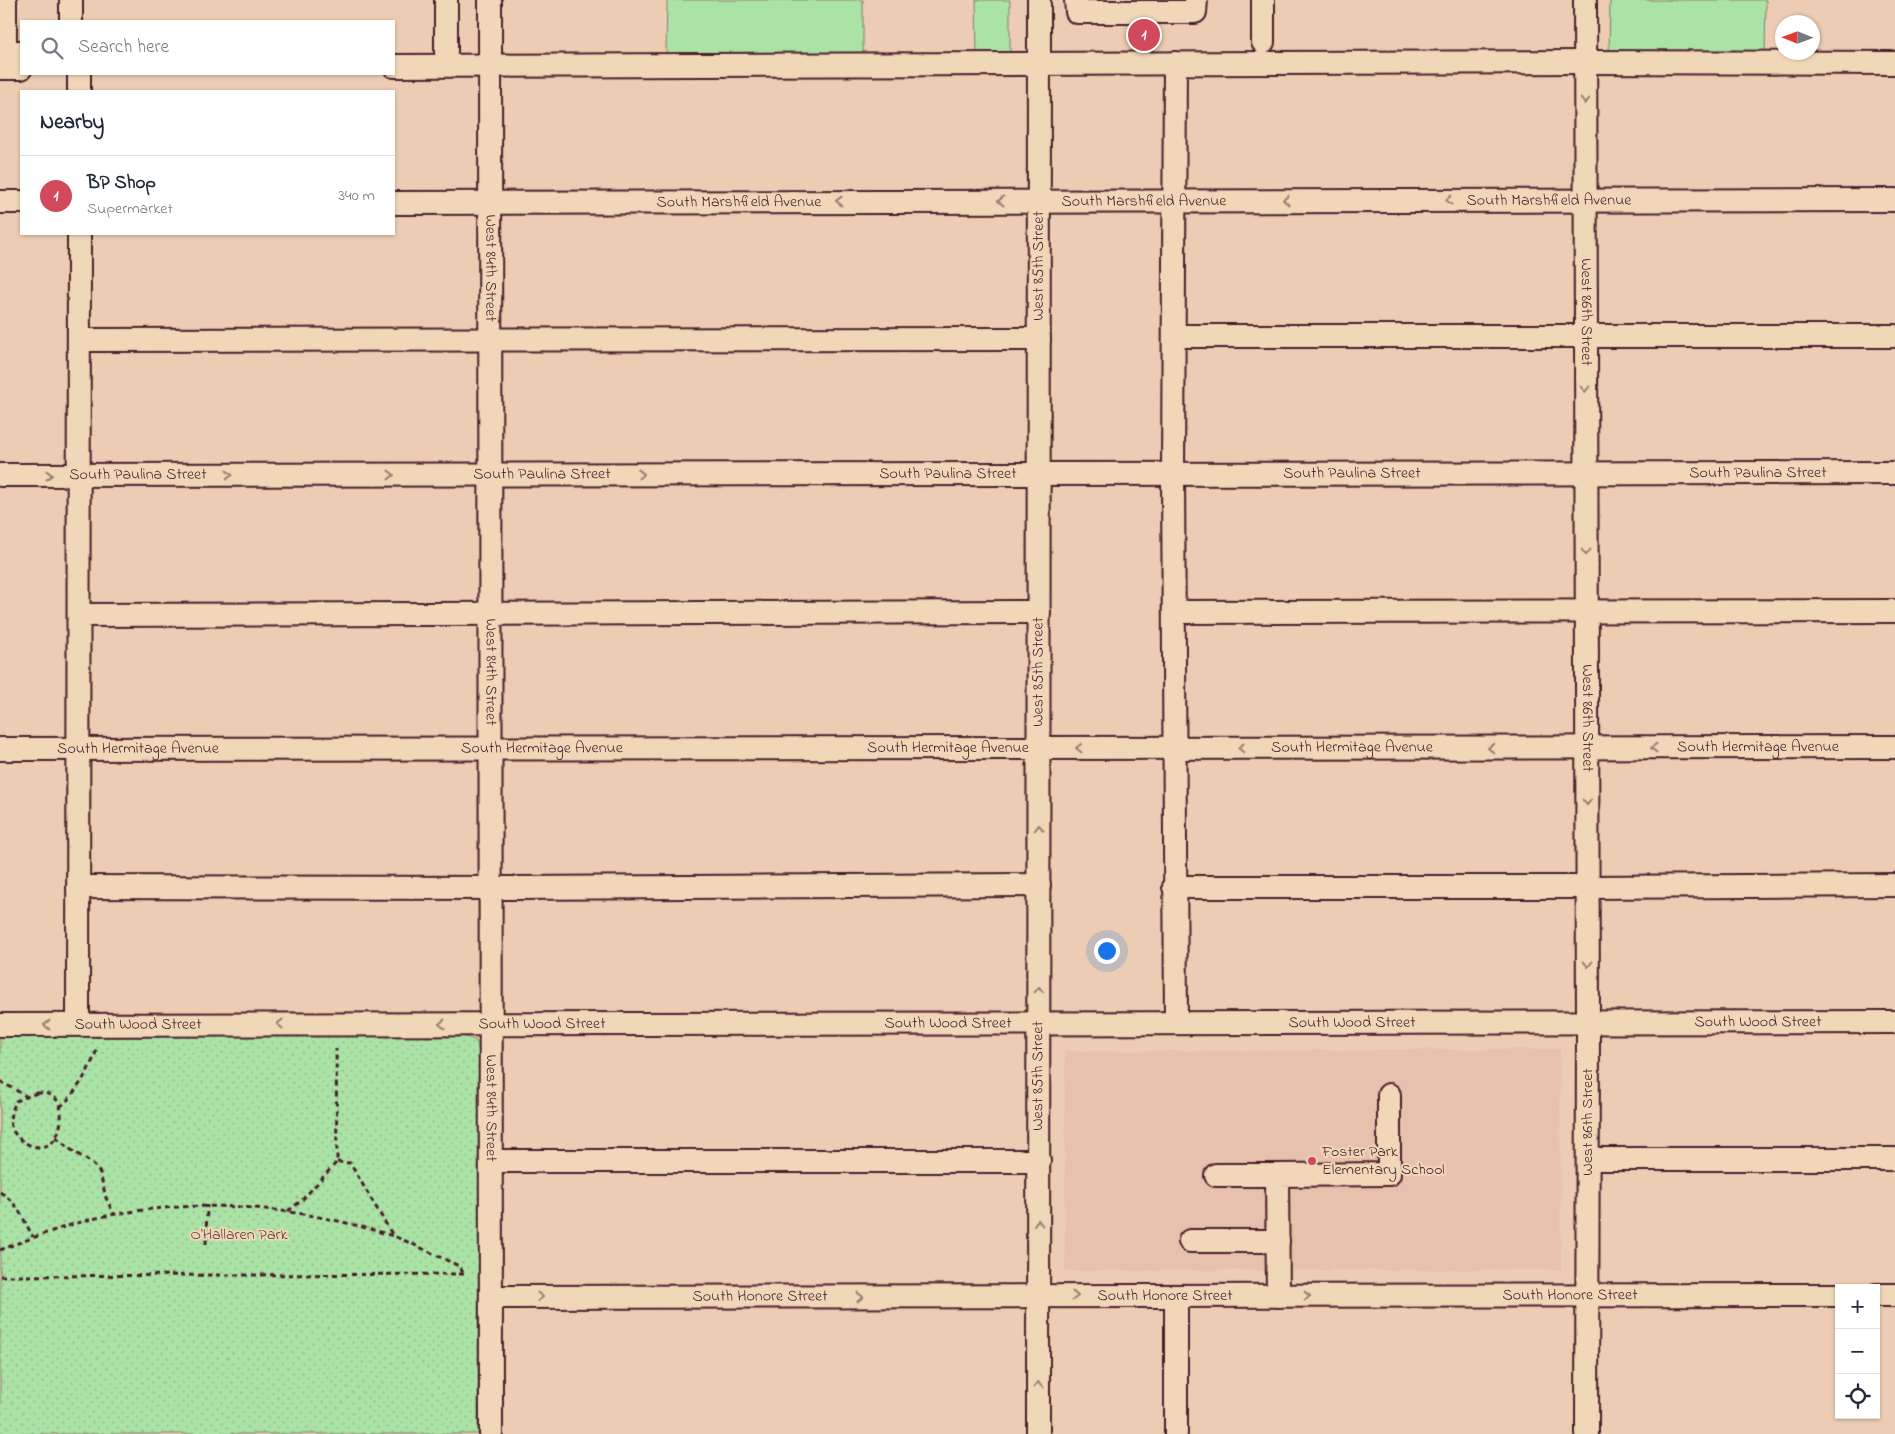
<!DOCTYPE html>
<html lang="en">
<head>
<meta charset="utf-8">
<style>
	:root { --surface:#fff; --page:#f6f6f7; --text:#1f2937; --muted:#747a83; --line:#e0e1e3; --accent:#d1495b }
	body { margin:0; font-family:"Indie Flower",sans-serif; background:var(--page); color:var(--text) }
	.controls { position:absolute; right:15px; bottom:15px; display:grid; overflow:hidden; border-radius:0px; box-shadow:0 1px 4px #0004 }
	.controls button { width:45px; height:45px; display:grid; place-items:center; padding:0; border:0; border-bottom:1px solid var(--line); background:var(--surface); color:var(--text); font:25px sans-serif }
	.compass { position:absolute; left:1775px; top:15px; width:45px; height:45px; border-radius:50%; background:var(--surface); box-shadow:0 1px 4px #0004; rotate:271deg }
	.you { position:absolute; left:1106px; top:950px; width:18px; height:18px; margin:-12px; border:4px solid #fff; border-radius:50%; background:#1a73e8; box-shadow:0 0 0 8px #1a73e833 }
	.badge { display:grid; place-items:center; width:32px; height:32px; border-radius:50%; background:var(--accent); color:#fff; font-size:16px; font-weight:700 }
	.pin { position:absolute; translate:-50% -50%; border:2px solid #fff; box-shadow:0 1px 5px #0006 }
	.list { margin:0; padding:0; list-style:none }
	h2 { display:flex; justify-content:space-between; align-items:center; height:65px; margin:0; padding:0 20px; font-size:21px }
	h2 small { font-size:16px; font-weight:400; color:var(--muted) }
	.list li { display:grid; grid-template-columns:32px 1fr auto; gap:15px; align-items:center; box-sizing:border-box; height:80px; padding:0 20px; border-top:1px solid var(--line) }
	.list b { display:block; font-size:19px; white-space:nowrap }
	.list p { margin:0; font-size:16px; white-space:nowrap; color:var(--muted) }
	.list em { font-size:16px; font-style:normal; color:var(--muted) }
	.icon { flex:none; width:28px; height:28px; fill:none; stroke:currentColor; stroke-width:2; stroke-linecap:round; stroke-linejoin:round }
	.map { position:relative; flex:none; width:1895px; height:1434px; overflow:hidden }
	.search { position:absolute; background:var(--surface); box-shadow:0 1px 4px #0004; left:20px; top:20px; width:375px; height:55px; display:flex; align-items:center; gap:12px; box-sizing:border-box; padding:0 18px; border-radius:0px; color:var(--muted); font-size:19px }
	.panel { position:absolute; background:var(--surface); box-shadow:0 1px 4px #0004; left:20px; top:90px; width:375px; height:145px; border-radius:0px }
	.map>svg:first-child { display:block }
	.built { fill:#e8c1ad }
	.grass { fill:#abe2a6; stroke:#7a8068 }
	.park { fill:url(#park-dots); stroke:#7a8068 }
	.lines { fill:none; stroke-linecap:round; stroke-linejoin:round }
	.minor-casing { stroke:#4a1f2b; stroke-width:26 }
	.path { stroke:#4a1f2b; stroke-width:3; stroke-dasharray:5 4; stroke-linecap:butt }
	.minor { stroke:#f0d7b8; stroke-width:22 }
	.oneway { stroke:#9d7b72 }
	.poi-dot { fill:#d1495b; stroke:#f0d7b8; stroke-width:2 }
	.labels { text-anchor:middle; dominant-baseline:central; stroke-width:4; stroke-linejoin:round; paint-order:stroke }
	.street-label { font-size:16px; fill:#4a1f2b; stroke:#f0d7b8 }
	.poi-label { font-size:16px; fill:#4a1f2b; stroke:#f0d7b8; text-anchor:start }
	.park-label { font-size:16px; fill:#593c3d; stroke:#f0d7b8 }
</style>
</head>
<body>
<div class="map">
<svg width="1895" height="1434" viewBox="0 0 1895 1434">
	<defs>
		<pattern id="park-dots" width="8" height="8" patternUnits="userSpaceOnUse" patternTransform="scale(1.25)"><rect width="8" height="8" fill="#abe2a6"/><path d="M2 2h.1M6 6h.1" fill="none" stroke="#95c18f" stroke-width="1.8" stroke-linecap="round"/></pattern>
	</defs>
	<rect width="100%" height="100%" fill="#eccdb3"/>
	<filter id="ink" filterUnits="userSpaceOnUse"><feTurbulence type="fractalNoise" baseFrequency=".02" numOctaves="2"/><feDisplacementMap in="SourceGraphic" scale="10" xChannelSelector="R" yChannelSelector="G"/><feConvolveMatrix kernelMatrix="1 2 1 2 8 2 1 2 1" color-interpolation-filters="sRGB"/></filter>
	<g filter="url(#ink)">
		<path class="built" d="M1560,1049L1561,1270L1065,1271V1051Z"/>
		<g class="grass">
			<path d="M667,0H863V55L666,56Z"/>
			<path d="M976,0H1010V56L977,55Z"/>
			<path d="M1610,0H1766L1765,57L1609,55Z"/>
		</g>
		<path class="park" d="M462,1036L475,1040L478,1045L479,1055L478,1434H0V1037Z"/>
		<g class="lines">
			<g class="minor-casing">
				<g id="minor">
					<path d="M5,0V52H21"/>
					<path d="M71,0V21"/>
					<path id="s1" d="M490,0L491,1434"/>
					<path d="M1076,0L1077,12H1195L1196,0"/>
					<path id="s2" d="M1585,0L1588,1023L1587,1434"/>
					<path d="M1263,42V0"/>
					<path d="M446,52V0"/>
					<path d="M1175,63L1173,474L1176,1023"/>
					<path d="M394,66L1585,62L1895,63"/>
					<path d="M0,68H21"/>
					<path d="M79,74V91"/>
					<path d="M0,202H21"/>
					<path id="s3" d="M394,203L1895,200"/>
					<path d="M1174,336H1895"/>
					<path d="M80,340L1039,339"/>
					<path id="s4" d="M0,475L1895,473"/>
					<path d="M1174,612L1895,611"/>
					<path d="M79,615L1039,612"/>
					<path id="s5" d="M0,749L1895,747"/>
					<path d="M78,887L515,888L1039,885"/>
					<path d="M1174,887H1588L1895,885"/>
					<path d="M78,1024L79,234"/>
					<path id="s6" d="M0,1025L1895,1022"/>
					<path d="M1588,1159H1895"/>
					<path d="M491,1161H1039"/>
					<path d="M1216,1175H1277"/>
					<path d="M1190,1241H1278"/>
					<path d="M1876,1295H1895"/>
					<path d="M1176,1296V1434"/>
					<path d="M1278,1296L1277,1175L1389,1174V1095"/>
					<path id="s7" d="M491,1297L1839,1295"/>
					<path id="s8" d="M1038,1434L1039,0"/>
				</g>
			</g>
			<g class="path">
				<path d="M0,1081L26,1096"/>
				<path d="M37,1093C43,1093 50,1093 55,1098C66,1107 61,1137 50,1144C34,1154 10,1137 10,1120C10,1114 14,1107 16,1101Z"/>
				<path d="M60,1107C75,1095 91,1068 97,1049"/>
				<path d="M56,1137L70,1149L93,1164L100,1173L106,1198L114,1214"/>
				<path d="M337,1162L350,1163L393,1236"/>
				<path d="M0,1192C19,1204 23,1219 33,1237"/>
				<path d="M288,1211L301,1201L337,1162L336,1049"/>
				<path d="M206,1244L207,1205"/>
				<path d="M0,1250C37,1236 76,1221 116,1214C210,1198 302,1207 393,1236C415,1244 437,1256 459,1266L464,1274"/>
				<path d="M0,1276L464,1274"/>
			</g>
			<use href="#minor" class="minor"/>
		</g>
		<defs><path id="oneway-chevron" d="M-2-3.5L2.5 0L-2 3.5" fill="none" stroke-width="1.6" stroke-linecap="round" stroke-linejoin="round" transform="scale(1.25)"/></defs>
		<g class="oneway">
			<use href="#oneway-chevron" transform="translate(1585 101) rotate(90)"/>
			<use href="#oneway-chevron" transform="translate(1286 200) rotate(180)"/>
			<use href="#oneway-chevron" transform="translate(1449 200) rotate(180)"/>
			<use href="#oneway-chevron" transform="translate(839 201) rotate(180)"/>
			<use href="#oneway-chevron" transform="translate(1001 201) rotate(180)"/>
			<use href="#oneway-chevron" transform="translate(1585 389) rotate(90)"/>
			<use href="#oneway-chevron" transform="translate(641 474)"/>
			<use href="#oneway-chevron" transform="translate(49 475)"/>
			<use href="#oneway-chevron" transform="translate(229 475)"/>
			<use href="#oneway-chevron" transform="translate(391 475)"/>
			<use href="#oneway-chevron" transform="translate(1586 552) rotate(90)"/>
			<use href="#oneway-chevron" transform="translate(1079 748) rotate(180)"/>
			<use href="#oneway-chevron" transform="translate(1241 748) rotate(180)"/>
			<use href="#oneway-chevron" transform="translate(1491 748) rotate(180)"/>
			<use href="#oneway-chevron" transform="translate(1654 748) rotate(180)"/>
			<use href="#oneway-chevron" transform="translate(1587 802) rotate(90)"/>
			<use href="#oneway-chevron" transform="translate(1039 828) rotate(-90)"/>
			<use href="#oneway-chevron" transform="translate(1588 964) rotate(90)"/>
			<use href="#oneway-chevron" transform="translate(1039 990) rotate(-90)"/>
			<use href="#oneway-chevron" transform="translate(280 1024) rotate(180)"/>
			<use href="#oneway-chevron" transform="translate(442 1024) rotate(180)"/>
			<use href="#oneway-chevron" transform="translate(47 1025) rotate(180)"/>
			<use href="#oneway-chevron" transform="translate(1038 1223) rotate(-90)"/>
			<use href="#oneway-chevron" transform="translate(1075 1296)"/>
			<use href="#oneway-chevron" transform="translate(1307 1296)"/>
			<use href="#oneway-chevron" transform="translate(540 1297)"/>
			<use href="#oneway-chevron" transform="translate(860 1297)"/>
			<use href="#oneway-chevron" transform="translate(1038 1385) rotate(-90)"/>
		</g>
	</g>
	<circle class="poi-dot" cx="1312" cy="1161" r="5"/>
	<g class="labels">
		<g class="street-label">
			<text stroke="none"><textPath href="#s3" startOffset="750">South Marshfield Avenue</textPath></text>
			<text stroke="none"><textPath href="#s3" startOffset="1155">South Marshfield Avenue</textPath></text>
			<text stroke="none"><textPath href="#s3" startOffset="345">South Marshfield Avenue</textPath></text>
			<text stroke="none"><textPath href="#s1" startOffset="268">West 84th Street</textPath></text>
			<text stroke="none"><textPath href="#s8" startOffset="1168">West 85th Street</textPath></text>
			<text stroke="none"><textPath href="#s2" startOffset="312">West 86th Street</textPath></text>
			<text stroke="none"><textPath href="#s4" startOffset="1352">South Paulina Street</textPath></text>
			<text stroke="none"><textPath href="#s4" startOffset="1758">South Paulina Street</textPath></text>
			<text stroke="none"><textPath href="#s4" startOffset="542">South Paulina Street</textPath></text>
			<text stroke="none"><textPath href="#s4" startOffset="948">South Paulina Street</textPath></text>
			<text stroke="none"><textPath href="#s4" startOffset="138">South Paulina Street</textPath></text>
			<text stroke="none"><textPath href="#s1" startOffset="672">West 84th Street</textPath></text>
			<text stroke="none"><textPath href="#s8" startOffset="762">West 85th Street</textPath></text>
			<text stroke="none"><textPath href="#s2" startOffset="718">West 86th Street</textPath></text>
			<text stroke="none"><textPath href="#s5" startOffset="948">South Hermitage Avenue</textPath></text>
			<text stroke="none"><textPath href="#s5" startOffset="1352">South Hermitage Avenue</textPath></text>
			<text stroke="none"><textPath href="#s5" startOffset="1758">South Hermitage Avenue</textPath></text>
			<text stroke="none"><textPath href="#s5" startOffset="138">South Hermitage Avenue</textPath></text>
			<text stroke="none"><textPath href="#s5" startOffset="542">South Hermitage Avenue</textPath></text>
			<text stroke="none"><textPath href="#s6" startOffset="1758">South Wood Street</textPath></text>
			<text stroke="none"><textPath href="#s6" startOffset="1352">South Wood Street</textPath></text>
			<text stroke="none"><textPath href="#s6" startOffset="138">South Wood Street</textPath></text>
			<text stroke="none"><textPath href="#s6" startOffset="542">South Wood Street</textPath></text>
			<text stroke="none"><textPath href="#s6" startOffset="948">South Wood Street</textPath></text>
			<text stroke="none"><textPath href="#s8" startOffset="358">West 85th Street</textPath></text>
			<text stroke="none"><textPath href="#s1" startOffset="1108">West 84th Street</textPath></text>
			<text transform="translate(1588 1122) rotate(-90)">West 86th Street</text>
			<text stroke="none"><textPath href="#s7" startOffset="1079">South Honore Street</textPath></text>
			<text stroke="none"><textPath href="#s7" startOffset="674">South Honore Street</textPath></text>
			<text stroke="none"><textPath href="#s7" startOffset="269">South Honore Street</textPath></text>
		</g>
		<g class="poi-label">
			<text x="1322" y="1152">Foster Park<tspan x="1322" dy="18">Elementary School</tspan></text>
		</g>
		<g class="park-label">
			<text x="239" y="1235">O'Hallaren Park</text>
		</g>
	</g>
</svg>
<div class="controls">
<button>+</button>
<button>−</button>
<button><svg class="icon" aria-label="locate" viewBox="0 0 24 24"><circle cx="12" cy="12" r="6"/><path d="M12 2v4M12 18v4M2 12h4M18 12h4"/></svg></button>
</div>
<svg class="compass" viewBox="-18 -18 36 36"><path d="M0-13l5 13h-10z" fill="#e53935"/><path d="M0 13l5-13h-10z" fill="#747a83"/></svg>
<div class="you"></div>
<div class="pin badge" style="left:1144px;top:35px">1</div>
<div class="search"><svg class="icon" aria-label="search" viewBox="0 0 24 24"><circle cx="10" cy="10" r="6"/><path d="M15 15l6 6"/></svg>Search here</div>
<section class="panel">
<h2>Nearby<small></small></h2>
<ul class="list">
<li><span class="badge">1</span><div><b>BP Shop</b><p>Supermarket</p></div><em>340 m</em></li>
</ul>
</section>
</div>
</body>
</html>
